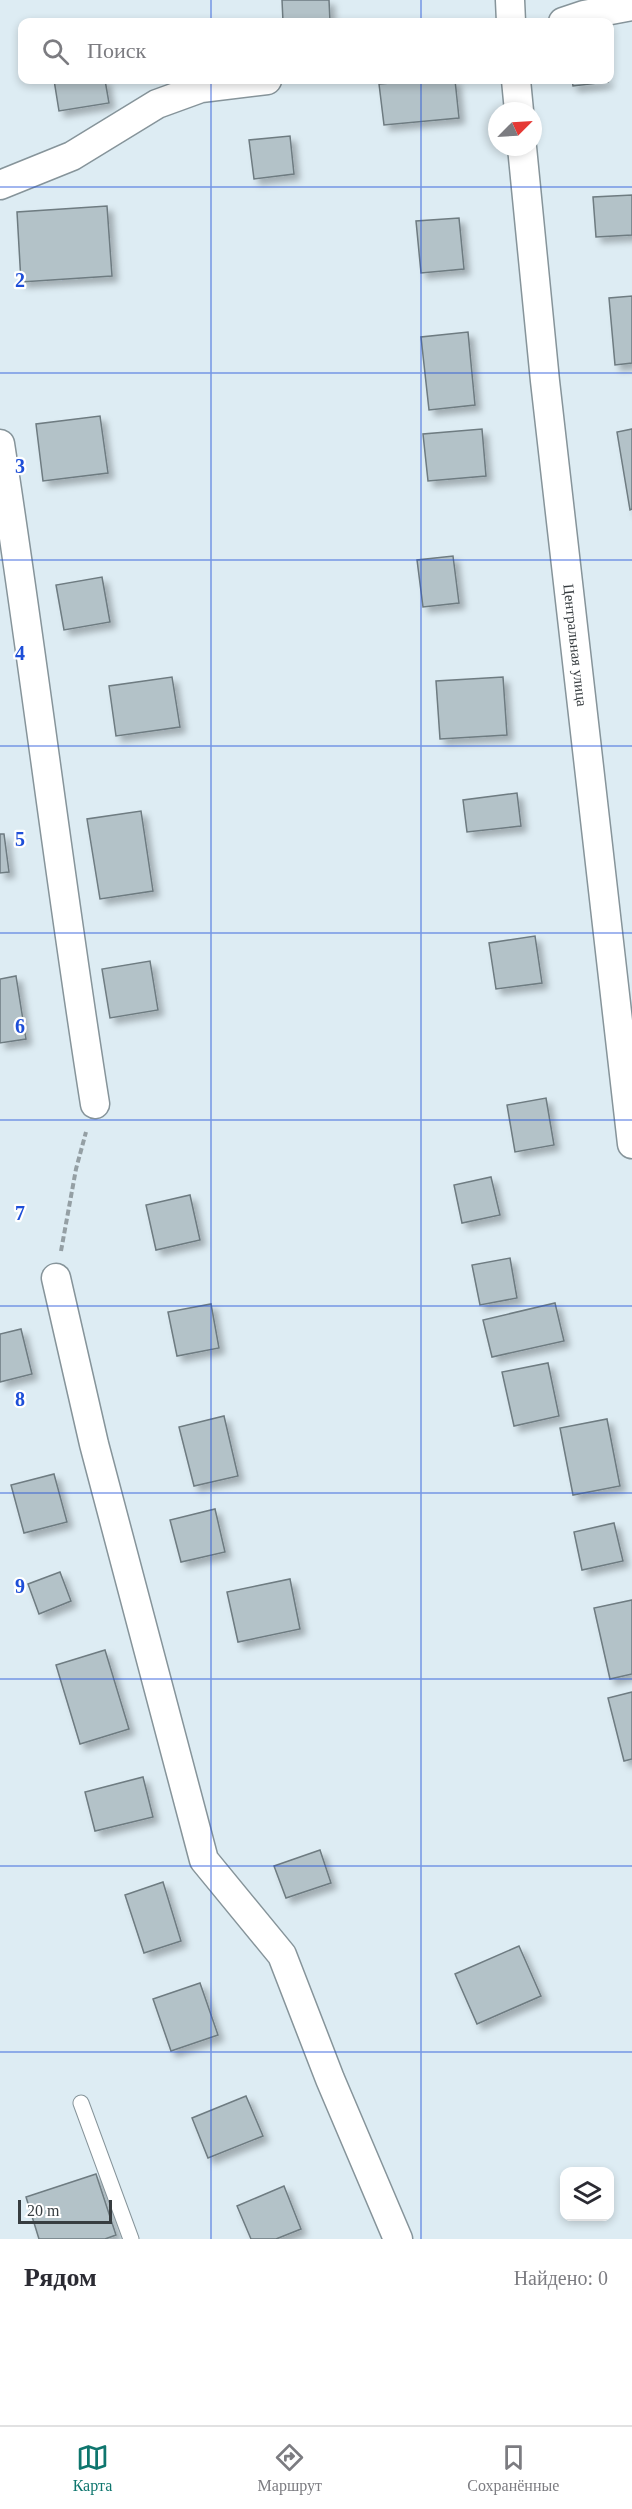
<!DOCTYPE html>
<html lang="ru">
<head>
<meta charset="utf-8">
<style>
	:root { --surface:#fff; --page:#f2f2f3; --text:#2b2b33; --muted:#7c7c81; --line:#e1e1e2; --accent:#0f766e }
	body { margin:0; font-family:"Times New Roman",serif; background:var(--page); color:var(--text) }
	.controls { position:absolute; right:18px; bottom:18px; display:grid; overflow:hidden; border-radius:12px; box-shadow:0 3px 9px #0003 }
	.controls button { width:54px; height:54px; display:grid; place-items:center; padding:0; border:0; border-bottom:2px solid var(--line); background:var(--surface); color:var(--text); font:30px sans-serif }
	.compass { position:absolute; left:488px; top:102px; width:54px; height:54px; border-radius:50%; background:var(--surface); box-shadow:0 3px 9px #0003; rotate:66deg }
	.scale { position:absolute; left:18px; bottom:15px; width:94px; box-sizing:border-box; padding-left:6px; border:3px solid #373d40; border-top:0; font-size:16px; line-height:21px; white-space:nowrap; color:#373d40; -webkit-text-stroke:4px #fff; paint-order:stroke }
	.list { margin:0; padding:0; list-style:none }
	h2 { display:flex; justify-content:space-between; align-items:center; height:78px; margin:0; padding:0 24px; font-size:26px }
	h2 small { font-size:20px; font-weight:400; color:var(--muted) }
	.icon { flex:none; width:33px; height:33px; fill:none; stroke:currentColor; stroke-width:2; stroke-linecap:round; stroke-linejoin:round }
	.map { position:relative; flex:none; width:632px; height:2239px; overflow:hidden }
	.search { position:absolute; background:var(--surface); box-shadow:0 3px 9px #0003; left:18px; right:18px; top:18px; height:66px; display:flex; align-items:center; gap:15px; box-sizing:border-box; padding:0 21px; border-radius:12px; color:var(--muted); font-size:22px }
	.sheet { height:186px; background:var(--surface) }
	nav { display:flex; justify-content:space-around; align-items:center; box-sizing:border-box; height:84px; border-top:2px solid var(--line); background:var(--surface); font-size:16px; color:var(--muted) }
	nav a { display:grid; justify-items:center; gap:3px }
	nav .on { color:var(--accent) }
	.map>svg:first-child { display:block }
	.building { fill:#b3c2c8; stroke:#6e7b81; stroke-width:1.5; filter:url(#shadow) }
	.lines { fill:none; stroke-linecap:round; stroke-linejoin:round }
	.service-casing { stroke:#86949a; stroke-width:17 }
	.minor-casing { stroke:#86949a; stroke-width:31 }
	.path { stroke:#949fa4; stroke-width:4; stroke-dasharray:6 3; stroke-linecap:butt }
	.service { stroke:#fff; stroke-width:15 }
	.minor { stroke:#fff; stroke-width:28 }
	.grid { fill:none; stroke:#1d4ed8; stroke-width:1.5; stroke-opacity:0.55 }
	.labels { text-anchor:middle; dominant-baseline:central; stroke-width:4.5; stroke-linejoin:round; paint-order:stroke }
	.street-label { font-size:15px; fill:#373d40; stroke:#fff }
	.grid-label { font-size:20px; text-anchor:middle; font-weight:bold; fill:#1d4ed8; stroke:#fff; stroke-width:4.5; stroke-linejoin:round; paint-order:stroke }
</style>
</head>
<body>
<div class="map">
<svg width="632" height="2239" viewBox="0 0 632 2239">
	<defs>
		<filter id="shadow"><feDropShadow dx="5.5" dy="5.5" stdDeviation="3" flood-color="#0004"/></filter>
	</defs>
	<rect width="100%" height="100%" fill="#ddecf3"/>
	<g class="building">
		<path d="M282,0H329L330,22H283Z"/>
		<path d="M54,80H105L109,103L59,111Z"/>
		<path d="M425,80H455L459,118L384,125L379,84Z"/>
		<path d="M572,80H607L608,82L573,86Z"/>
		<path d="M290,136L294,174L254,179L249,140Z"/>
		<path d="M632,195V235L596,237L593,197Z"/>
		<path d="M107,206L112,276L21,282L17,212Z"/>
		<path d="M459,218L464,269L421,273L416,221Z"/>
		<path d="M632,296V363L615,365L609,298Z"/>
		<path d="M468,332L475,405L429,410L421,337Z"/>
		<path d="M100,416L108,473L43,481L36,424Z"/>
		<path d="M482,429L486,476L428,481L423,434Z"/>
		<path d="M632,429V509L630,510L617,432Z"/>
		<path d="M453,556L459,603L423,607L417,560Z"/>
		<path d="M102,577L110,622L64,630L56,585Z"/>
		<path d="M172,677L180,727L116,736L109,686Z"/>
		<path d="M503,677L507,735L440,739L436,681Z"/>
		<path d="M517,793L521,826L467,832L463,800Z"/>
		<path d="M141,811L153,891L100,899L87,819Z"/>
		<path d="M0,834H4L9,872L0,873Z"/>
		<path d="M535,936L542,983L496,989L489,943Z"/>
		<path d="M150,961L158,1010L110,1018L102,969Z"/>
		<path d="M16,976L26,1039L0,1043V979Z"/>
		<path d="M546,1098L554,1145L515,1152L507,1105Z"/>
		<path d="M491,1177L500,1215L462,1223L454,1185Z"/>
		<path d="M190,1195L200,1240L156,1250L146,1205Z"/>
		<path d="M510,1258L517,1298L480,1305L472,1265Z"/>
		<path d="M555,1303L564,1341L492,1357L483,1320Z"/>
		<path d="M211,1304L219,1348L177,1356L168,1312Z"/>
		<path d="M21,1329L32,1374L0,1382V1334Z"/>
		<path d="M548,1363L559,1416L514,1426L502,1372Z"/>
		<path d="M224,1416L238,1476L194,1486L179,1427Z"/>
		<path d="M607,1419L620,1486L573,1495L560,1428Z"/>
		<path d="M54,1474L67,1522L24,1533L11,1485Z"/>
		<path d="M215,1509L225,1552L181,1562L170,1520Z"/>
		<path d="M614,1523L623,1561L582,1570L574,1532Z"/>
		<path d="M60,1572L71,1601L39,1614L28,1584Z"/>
		<path d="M290,1579L300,1629L238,1642L227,1592Z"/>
		<path d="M632,1600V1674L610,1679L594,1608Z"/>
		<path d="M105,1650L129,1729L80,1744L56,1665Z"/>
		<path d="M632,1692V1759L624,1761L608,1698Z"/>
		<path d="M143,1777L153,1817L95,1831L85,1792Z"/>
		<path d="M320,1850L331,1883L286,1898L274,1866Z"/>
		<path d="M163,1882L181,1941L144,1953L125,1895Z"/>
		<path d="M519,1946L541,1996L477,2024L455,1974Z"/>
		<path d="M200,1983L218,2035L171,2051L153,1999Z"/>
		<path d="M246,2096L263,2136L208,2158L192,2118Z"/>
		<path d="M96,2174L116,2235L105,2239H39L26,2197Z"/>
		<path d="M284,2186L301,2229L276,2239H251L237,2206Z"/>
	</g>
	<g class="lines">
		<g class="service-casing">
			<path id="service" d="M81,2103L131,2239"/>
		</g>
		<g class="minor-casing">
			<g id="minor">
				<path d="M510,0L511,22"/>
				<path d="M563,22L584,15L632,6"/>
				<path d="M516,80L519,111"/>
				<path id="s1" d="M522,147L545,381L632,1144"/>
				<path d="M0,185L72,156L157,104L201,88L267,80"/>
				<path d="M0,444C34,663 60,884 95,1104"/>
				<path d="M56,1278L94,1444L204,1860L282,1955L330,2079L398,2239"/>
			</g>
		</g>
		<path class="path" d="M61,1251L76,1169L86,1132"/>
		<use href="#service" class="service"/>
		<use href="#minor" class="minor"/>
	</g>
	<path class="grid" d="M211,0V22M421,0V22M211,80V2239M421,80V2239M0,187H632M0,373H632M0,560H632M0,746H632M0,933H632M0,1120H632M0,1306H632M0,1493H632M0,1679H632M0,1866H632M0,2052H632"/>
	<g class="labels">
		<g class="street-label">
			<text stroke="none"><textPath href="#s1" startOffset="501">Центральная улица</textPath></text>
		</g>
	</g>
	<g class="grid-label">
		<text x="20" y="287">2</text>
		<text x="20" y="473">3</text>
		<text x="20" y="660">4</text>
		<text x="20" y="846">5</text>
		<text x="20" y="1033">6</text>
		<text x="20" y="1220">7</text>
		<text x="20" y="1406">8</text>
		<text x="20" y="1593">9</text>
	</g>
</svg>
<div class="controls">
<button><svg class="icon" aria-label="layers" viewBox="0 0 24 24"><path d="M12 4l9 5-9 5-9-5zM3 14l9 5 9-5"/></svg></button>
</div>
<svg class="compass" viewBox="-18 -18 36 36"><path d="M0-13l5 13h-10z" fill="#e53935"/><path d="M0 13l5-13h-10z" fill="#7c7c81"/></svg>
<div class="scale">20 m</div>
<div class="search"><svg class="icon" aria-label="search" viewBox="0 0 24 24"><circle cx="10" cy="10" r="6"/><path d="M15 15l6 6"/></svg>Поиск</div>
</div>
<section class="sheet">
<h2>Рядом<small>Найдено: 0</small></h2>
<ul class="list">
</ul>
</section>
<nav>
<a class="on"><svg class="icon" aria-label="map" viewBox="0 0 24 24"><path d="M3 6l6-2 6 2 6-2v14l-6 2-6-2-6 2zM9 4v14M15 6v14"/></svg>Карта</a>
<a><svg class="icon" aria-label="directions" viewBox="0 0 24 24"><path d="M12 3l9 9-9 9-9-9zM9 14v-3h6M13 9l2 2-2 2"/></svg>Маршрут</a>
<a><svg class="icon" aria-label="saved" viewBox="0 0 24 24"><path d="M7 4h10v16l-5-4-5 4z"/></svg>Сохранённые</a>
</nav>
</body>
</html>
